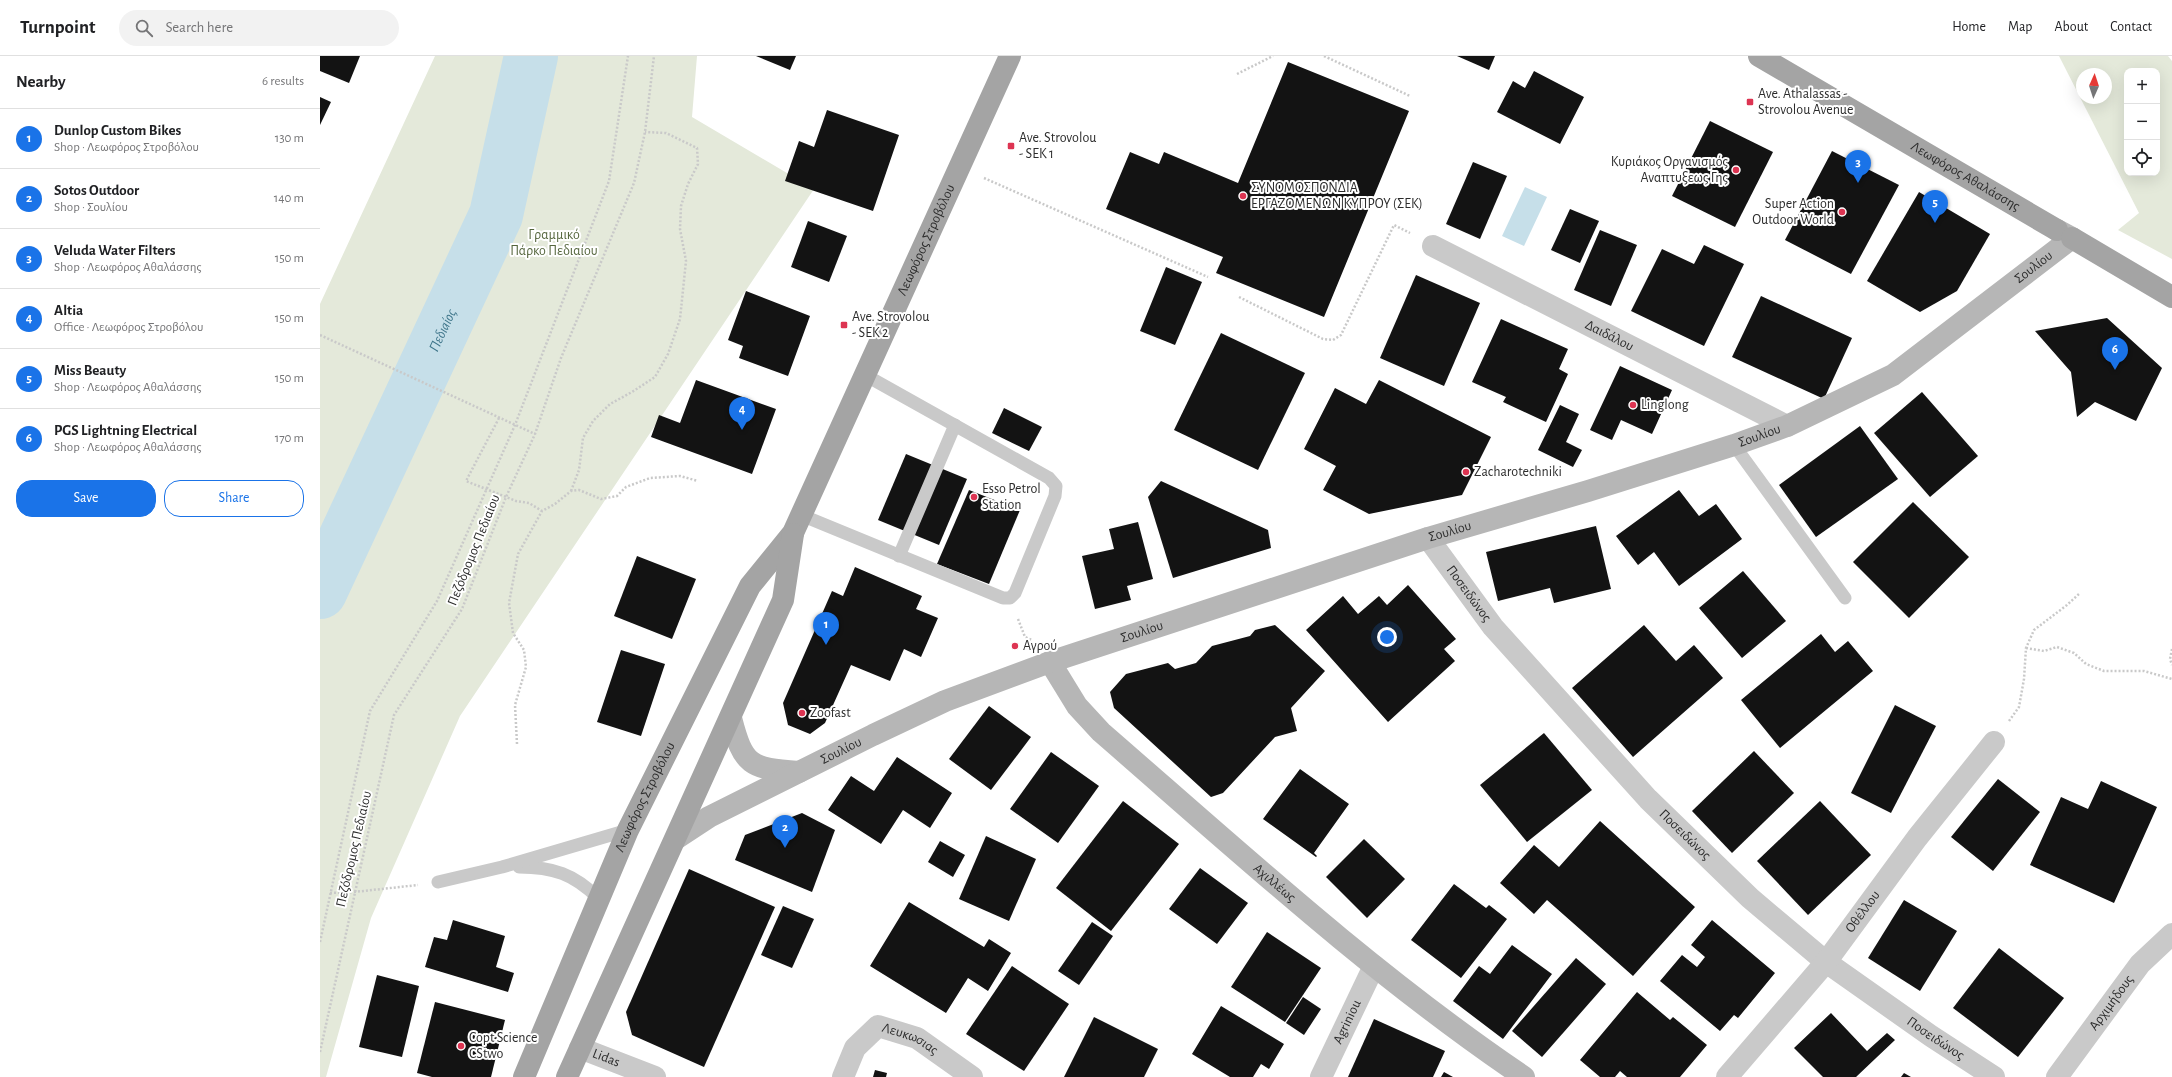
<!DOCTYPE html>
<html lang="en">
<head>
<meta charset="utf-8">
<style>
	:root { --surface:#fff; --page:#f2f2f2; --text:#202124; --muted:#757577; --line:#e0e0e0; --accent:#1a73e8 }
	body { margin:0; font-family:"Alegreya Sans",sans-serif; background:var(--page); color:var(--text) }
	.controls { position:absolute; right:12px; top:12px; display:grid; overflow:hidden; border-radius:8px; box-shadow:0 4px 16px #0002 }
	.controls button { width:36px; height:36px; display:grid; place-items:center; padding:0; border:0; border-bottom:1px solid var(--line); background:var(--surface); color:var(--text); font:20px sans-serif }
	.compass { position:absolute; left:1756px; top:12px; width:36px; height:36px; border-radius:50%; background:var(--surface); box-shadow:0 4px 16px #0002; rotate:3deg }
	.you { position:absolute; left:1067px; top:581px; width:14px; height:14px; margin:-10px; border:3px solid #fff; border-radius:50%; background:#1a73e8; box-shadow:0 0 0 6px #1a73e833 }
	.badge { display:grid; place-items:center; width:26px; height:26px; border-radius:50%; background:var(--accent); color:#fff; font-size:13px; font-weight:700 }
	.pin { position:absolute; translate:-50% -33px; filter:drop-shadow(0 1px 2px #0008) }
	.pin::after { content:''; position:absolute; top:21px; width:14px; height:12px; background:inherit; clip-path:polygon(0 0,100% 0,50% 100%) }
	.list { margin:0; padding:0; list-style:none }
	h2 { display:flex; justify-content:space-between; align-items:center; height:52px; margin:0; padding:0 16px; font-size:17px }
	h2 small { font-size:13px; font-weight:400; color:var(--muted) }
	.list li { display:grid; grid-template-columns:26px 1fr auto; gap:12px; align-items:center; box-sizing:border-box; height:60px; padding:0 16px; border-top:1px solid var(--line) }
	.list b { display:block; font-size:15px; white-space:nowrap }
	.list p { margin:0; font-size:13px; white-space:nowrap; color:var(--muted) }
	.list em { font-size:13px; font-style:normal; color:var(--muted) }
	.actions { display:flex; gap:8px; padding:12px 16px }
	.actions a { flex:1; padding:9px 0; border:1px solid var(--accent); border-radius:16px; text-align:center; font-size:14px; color:var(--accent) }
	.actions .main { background:var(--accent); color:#fff }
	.icon { flex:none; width:22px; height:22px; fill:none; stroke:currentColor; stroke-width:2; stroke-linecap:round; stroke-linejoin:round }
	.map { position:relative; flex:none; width:1852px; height:1021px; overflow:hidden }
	header { display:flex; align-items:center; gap:24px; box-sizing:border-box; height:56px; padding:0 20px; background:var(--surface); border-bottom:1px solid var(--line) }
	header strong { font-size:19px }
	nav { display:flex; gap:22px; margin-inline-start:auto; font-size:14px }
	.search { width:280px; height:36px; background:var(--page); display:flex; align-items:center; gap:10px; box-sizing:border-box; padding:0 14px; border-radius:22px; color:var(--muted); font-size:15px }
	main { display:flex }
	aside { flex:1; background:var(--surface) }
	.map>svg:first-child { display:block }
	.green { fill:#e4e9da; fill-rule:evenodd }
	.water { fill:#c6dfe9 }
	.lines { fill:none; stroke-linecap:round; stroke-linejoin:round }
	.river { stroke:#c6dfe9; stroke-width:54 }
	.building { fill:#131313 }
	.path { stroke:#c9c9c9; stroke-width:2.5; stroke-dasharray:2 2; stroke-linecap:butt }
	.lane { stroke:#c9c9c9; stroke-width:13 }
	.street { stroke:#c9c9c9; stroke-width:22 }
	.secondary { stroke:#b6b6b6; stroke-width:22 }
	.primary { stroke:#a4a4a4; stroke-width:22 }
	.poi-dot { fill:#dd3452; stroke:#fff; stroke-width:1.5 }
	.labels { text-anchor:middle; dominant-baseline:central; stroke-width:4; stroke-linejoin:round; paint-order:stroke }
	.poi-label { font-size:14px; fill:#2c2c2c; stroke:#fff; text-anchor:start }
	.street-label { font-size:14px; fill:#2c2c2c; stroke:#fff }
	.park-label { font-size:14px; fill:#54653c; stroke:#fff }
	.water-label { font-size:15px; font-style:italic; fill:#3e758a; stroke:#fff }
</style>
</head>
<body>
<header>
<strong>Turnpoint</strong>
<div class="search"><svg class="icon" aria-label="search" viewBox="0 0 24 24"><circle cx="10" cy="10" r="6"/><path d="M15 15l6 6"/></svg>Search here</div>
<nav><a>Home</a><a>Map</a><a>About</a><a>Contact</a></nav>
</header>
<main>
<aside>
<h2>Nearby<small>6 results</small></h2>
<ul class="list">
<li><span class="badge">1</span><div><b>Dunlop Custom Bikes</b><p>Shop · Λεωφόρος Στροβόλου</p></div><em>130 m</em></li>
<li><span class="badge">2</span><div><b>Sotos Outdoor</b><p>Shop · Σουλίου</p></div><em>140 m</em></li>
<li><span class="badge">3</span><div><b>Veluda Water Filters</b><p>Shop · Λεωφόρος Αθαλάσσης</p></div><em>150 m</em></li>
<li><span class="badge">4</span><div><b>Altia</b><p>Office · Λεωφόρος Στροβόλου</p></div><em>150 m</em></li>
<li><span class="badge">5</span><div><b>Miss Beauty</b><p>Shop · Λεωφόρος Αθαλάσσης</p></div><em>150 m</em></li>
<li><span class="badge">6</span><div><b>PGS Lightning Electrical</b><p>Shop · Λεωφόρος Αθαλάσσης</p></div><em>170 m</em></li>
</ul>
<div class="actions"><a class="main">Save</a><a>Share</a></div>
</aside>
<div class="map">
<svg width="1852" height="1021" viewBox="0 0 1852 1021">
	<rect width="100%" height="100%" fill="#fff"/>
	<g class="green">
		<path d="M115,0H377L372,61L494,133L140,660L51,862L6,1021H0V248Z"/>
		<path d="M1739,0H1848L1852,5V203L1798,174L1819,157ZM1807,15H1837V117H1807ZM1762,18H1786V42H1762Z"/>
	</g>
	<path class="water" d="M1205,131L1227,141L1204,190L1182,180Z"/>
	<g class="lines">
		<path class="river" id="s1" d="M0,536L176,159L211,0"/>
	</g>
	<g class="building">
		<path d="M0,0H40L29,27L0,15Z"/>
		<path d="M436,0H476L470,14Z"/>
		<path d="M1137,0H1175L1169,14Z"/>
		<path d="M968,6L1089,55L1004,261L896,217L903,201L786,153L810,96L839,108L844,96L918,127Z"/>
		<path d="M1214,15L1264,41L1240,88L1177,56L1193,25L1205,32Z"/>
		<path d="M0,41L11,46L0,69Z"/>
		<path d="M507,54L579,79L553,155L465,125L479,85L494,91Z"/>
		<path d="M1390,65L1453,96L1415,171L1352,140Z"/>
		<path d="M1512,95L1579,129L1531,218L1465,184Z"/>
		<path d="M1153,106L1187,120L1160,183L1126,168Z"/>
		<path d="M1599,136L1670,178L1637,235L1600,256L1547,225Z"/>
		<path d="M1250,153L1279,165L1260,207L1231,194Z"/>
		<path d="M488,165L527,180L509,226L471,211Z"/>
		<path d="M1280,174L1317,189L1291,250L1254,234Z"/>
		<path d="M1384,189L1424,208L1384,290L1311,255L1342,193L1374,208Z"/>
		<path d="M846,211L882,226L855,289L820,275Z"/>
		<path d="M1096,219L1160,247L1124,330L1060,302Z"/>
		<path d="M426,235L490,260L468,320L419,302L423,290L408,284Z"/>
		<path d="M1441,240L1532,282L1504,343L1412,301Z"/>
		<path d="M1787,262L1842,312L1816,365L1775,346L1757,361L1751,316L1715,275Z"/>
		<path d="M1181,263L1248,293L1239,313L1248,318L1226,366L1183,346L1186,341L1152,326Z"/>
		<path d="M901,277L985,317L938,414L854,374Z"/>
		<path d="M1300,310L1352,334L1332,378L1301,364L1292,384L1270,374Z"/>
		<path d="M376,324L456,353L432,418L331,381L339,359L360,367Z"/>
		<path d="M1059,324L1171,381L1142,439L1049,458L1003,434L1016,410L984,393L1015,332L1046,348Z"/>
		<path d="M1602,336L1658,400L1610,441L1554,377Z"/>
		<path d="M1240,349L1259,358L1246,386L1262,394L1253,411L1218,394Z"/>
		<path d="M684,352L722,371L709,395L672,377Z"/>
		<path d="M1540,370L1578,423L1496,481L1459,429Z"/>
		<path d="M586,398L647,423L619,489L558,464Z"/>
		<path d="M841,425L948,474L951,492L853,522L828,441Z"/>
		<path d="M649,434L700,454L669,528L617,508Z"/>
		<path d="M1359,434L1379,460L1396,448L1422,483L1359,530L1334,496L1318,509L1296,480Z"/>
		<path d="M1593,446L1649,501L1589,562L1533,506Z"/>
		<path d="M818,466L833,523L807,530L811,544L775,553L762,500L794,493L789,473Z"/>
		<path d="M1276,470L1291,533L1234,547L1230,532L1178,545L1166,496Z"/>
		<path d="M317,500L376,523L352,583L294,560Z"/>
		<path d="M535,511L602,540L596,553L618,562L601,601L584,593L570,625L531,609L505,667L490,678L468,669L463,647L512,535L523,540Z"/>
		<path d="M1423,515L1466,565L1422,602L1379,552Z"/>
		<path d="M1088,529L1136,583L1124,593L1135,605L1068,666L986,574L1023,540L1038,558L1059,540L1067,549Z"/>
		<path d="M955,569L1005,615L971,652L977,675L955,681L903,737L891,741L794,652L790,636L806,618L848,607L855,613L876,607L892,590L930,580L935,574Z"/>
		<path d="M1324,569L1356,605L1374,589L1403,622L1313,701L1252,632Z"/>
		<path d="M1501,578L1515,596L1528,585L1553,615L1460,692L1421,644Z"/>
		<path d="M301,594L345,608L321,680L277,666Z"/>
		<path d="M1575,649L1616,670L1571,757L1531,737Z"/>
		<path d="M669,650L711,681L671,734L629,703Z"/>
		<path d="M1224,677L1272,734L1207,786L1160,729Z"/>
		<path d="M1434,695L1474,737L1412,797L1372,755Z"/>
		<path d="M731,696L779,730L738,787L690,753Z"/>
		<path d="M577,701L632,737L610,772L583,754L561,788L508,754L531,720L554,735Z"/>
		<path d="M980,713L1029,748L994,797L997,800L996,801L943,763Z"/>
		<path d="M1678,723L1720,756L1673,815L1631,781Z"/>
		<path d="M1781,725L1837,751L1794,847L1710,809L1741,741L1768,753Z"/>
		<path d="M803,745L859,788L791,875L736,832Z"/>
		<path d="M1500,745L1551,799L1488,859L1437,805Z"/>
		<path d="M482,757L515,774L492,836L415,804L425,779Z"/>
		<path d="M1280,765L1375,851L1313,920L1227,844L1214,858L1180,827L1214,789L1239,811Z"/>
		<path d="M666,780L716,803L689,865L639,843Z"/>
		<path d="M1044,783L1085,823L1047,862L1006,821Z"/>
		<path d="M620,785L645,799L633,821L608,806Z"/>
		<path d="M880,812L928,847L897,888L849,853Z"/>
		<path d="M369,813L455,851L384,1011L312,979L306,956Z"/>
		<path d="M1134,828L1166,852L1169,849L1187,863L1141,922L1091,884Z"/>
		<path d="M1584,844L1637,875L1600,935L1548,902Z"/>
		<path d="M589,846L664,891L669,883L691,897L668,935L648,922L626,957L550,910Z"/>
		<path d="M463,850L494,863L472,912L441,899Z"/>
		<path d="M133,864L185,880L176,911L194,917L188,936L105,911L114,881L127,884Z"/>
		<path d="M1392,864L1455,917L1418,962L1414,959L1400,975L1340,925L1362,899L1377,911L1385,901L1371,889Z"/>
		<path d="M772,866L793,880L759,929L738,915Z"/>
		<path d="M947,876L1001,912L965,966L911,931Z"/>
		<path d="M1192,889L1232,918L1183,983L1133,945L1159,910L1170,918Z"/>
		<path d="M1679,892L1744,942L1698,1001L1633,952Z"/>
		<path d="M1256,902L1286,928L1222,1001L1192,975Z"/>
		<path d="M692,910L749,948L704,1015L646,978Z"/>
		<path d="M57,919L99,930L82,1001L39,991Z"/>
		<path d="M1317,936L1350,964L1353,961L1387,989L1360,1021H1307L1300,1015L1295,1021H1280L1260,1004Z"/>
		<path d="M983,941L1001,953L984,979L966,967Z"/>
		<path d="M115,946L185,964L171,1021H112L97,1017Z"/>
		<path d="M901,950L964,988L949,1013L941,1008L933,1021H910L872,998Z"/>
		<path d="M1511,957L1547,995L1567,977L1575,984L1536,1021H1503L1474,992Z"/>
		<path d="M774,961L838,993L824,1021H744Z"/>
		<path d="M1054,963L1125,995L1113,1021H1028Z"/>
		<path d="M555,1014L567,1017L566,1021H553Z"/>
		<path d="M1124,1016L1133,1021H1121Z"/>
		<path d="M1584,1017L1591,1021H1581Z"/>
	</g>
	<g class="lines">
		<g class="path">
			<path d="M1004,0L1090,40"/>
			<path d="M917,18L953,0"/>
			<path d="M664,122L888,221"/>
			<path d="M919,241L1003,283L1013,284L1021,279L1074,169L1090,177"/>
			<path d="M0,279L215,378"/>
			<path d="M179,362L146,425L196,445L209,447L222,455"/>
			<path d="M251,435L259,414L263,382L273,365L290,348L312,336L335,321L348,298L360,263L366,205L360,173L361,150L368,128L378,108L377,92L346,77L325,76"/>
			<path d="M698,563L705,581L712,584"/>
			<path d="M1706,592L1724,595L1737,591L1754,597L1766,608L1784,615H1824L1852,623"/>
			<path d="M1852,593L1850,603L1852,609"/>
			<path d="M1689,665L1699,651L1704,623L1706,592L1714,574L1747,549L1760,537"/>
			<path d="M197,688L195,649L206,611L204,594L193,577L189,547L198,498L222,455L235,448L251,435L259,434L281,443L297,440L306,431L330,422L360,420L378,425"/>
			<path d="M10,837L34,836L98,829"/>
			<path d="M0,886L50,655L117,545L195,369L289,125L308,0"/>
			<path d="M0,996L74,659L142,553L186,441L215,378L241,302L314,127L325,76L334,0"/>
		</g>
		<g class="lane">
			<path d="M1414,389L1525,542"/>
			<path d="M481,459L683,542H690L695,537L735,440L736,430L729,422L545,319"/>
			<path d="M579,500L635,369"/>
			<path d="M199,811C233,811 254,818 278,842"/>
			<path d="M118,826L182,811L308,774"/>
		</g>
		<g class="street">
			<path id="s2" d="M1113,190L1467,370"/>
			<path id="s3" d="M1108,482L1173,571L1328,743L1430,842L1506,906L1611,980L1674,1021"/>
			<path id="s4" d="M260,992L335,1021"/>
			<path id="s5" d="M523,1021L535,992L558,970L597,982L652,1021"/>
			<path id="s6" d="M1001,1021L1054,910"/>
			<path id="s7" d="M1407,1021L1506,906L1597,782L1674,686"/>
			<path id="s8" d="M1737,1021L1820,908L1852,878"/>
		</g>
		<g class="secondary">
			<path id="s9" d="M730,606L757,650L781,676C918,795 1053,919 1204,1021"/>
			<path d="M411,662C423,709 430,713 479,716"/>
			<path id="s10" d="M357,782L389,761L553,679L625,645L730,606L1108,482L1268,435L1414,389L1467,370L1573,319L1752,182L1737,174"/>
		</g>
		<g class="primary">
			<path id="s11" d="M1439,0L1737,174"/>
			<path d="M1752,182L1852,241"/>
			<path id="s12" d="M204,1021L308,774L430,530L473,477L690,0"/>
			<path d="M247,1021L463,544L473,478"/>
		</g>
	</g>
	<g class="poi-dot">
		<rect x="1426" y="42" width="8" height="8" rx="2"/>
		<rect x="687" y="86" width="8" height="8" rx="2"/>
		<circle cx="1416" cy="114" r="4"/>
		<circle cx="923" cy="140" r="4"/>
		<circle cx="1522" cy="156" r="4"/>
		<rect x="520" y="265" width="8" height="8" rx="2"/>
		<circle cx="1313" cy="349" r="4"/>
		<circle cx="1146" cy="416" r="4"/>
		<circle cx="654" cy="441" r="4"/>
		<circle cx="695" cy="590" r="4"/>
		<circle cx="482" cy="657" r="4"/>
		<circle cx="141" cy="990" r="4"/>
	</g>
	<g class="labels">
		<g class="poi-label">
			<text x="1438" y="38">Ave. Athalassas -<tspan x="1438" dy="16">Strovolou Avenue</tspan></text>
			<text x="699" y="82">Ave. Strovolou<tspan x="699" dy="16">- SEK 1</tspan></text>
			<text x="1408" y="106" text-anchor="end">Κυριάκος Οργανισμός<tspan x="1408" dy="16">Αναπτυξεως Γης</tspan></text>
			<text x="931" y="132">ΣΥΝΟΜΟΣΠΟΝΔΙΑ<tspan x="931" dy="16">ΕΡΓΑΖΟΜΕΝΩΝ ΚΥΠΡΟΥ (ΣΕΚ)</tspan></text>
			<text x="1514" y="148" text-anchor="end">Super Action<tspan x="1514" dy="16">Outdoor World</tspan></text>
			<text x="532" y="261">Ave. Strovolou<tspan x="532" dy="16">- SEK 2</tspan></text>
			<text x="1321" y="349">Linglong</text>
			<text x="1154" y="416">Zacharotechniki</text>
			<text x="662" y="433">Esso Petrol<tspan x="662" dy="16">Station</tspan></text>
			<text x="703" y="590">Αγρού</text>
			<text x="490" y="657">Zoofast</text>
			<text x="149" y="982">Copt Science<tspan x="149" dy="16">CStwo</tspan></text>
		</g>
		<g class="street-label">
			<text stroke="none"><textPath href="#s11" startOffset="239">Λεωφόρος Αθαλάσσης</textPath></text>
			<text stroke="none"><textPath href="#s12" startOffset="931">Λεωφόρος Στροβόλου</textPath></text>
			<text stroke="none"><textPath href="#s10" startOffset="1482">Σουλίου</textPath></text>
			<text stroke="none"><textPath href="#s2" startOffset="198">Δαιδάλου</textPath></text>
			<text stroke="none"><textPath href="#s10" startOffset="1158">Σουλίου</textPath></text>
			<text stroke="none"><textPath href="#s10" startOffset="834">Σουλίου</textPath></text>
			<text transform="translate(154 494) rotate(-68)">Πεζόδρομος Πεδιαίου</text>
			<text stroke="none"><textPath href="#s3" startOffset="69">Ποσειδώνος</textPath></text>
			<text stroke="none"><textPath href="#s10" startOffset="510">Σουλίου</textPath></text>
			<text stroke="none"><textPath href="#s10" startOffset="186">Σουλίου</textPath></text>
			<text stroke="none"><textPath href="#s12" startOffset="305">Λεωφόρος Στροβόλου</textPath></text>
			<text stroke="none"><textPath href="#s3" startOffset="393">Ποσειδώνος</textPath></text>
			<text transform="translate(34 793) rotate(-77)">Πεζόδρομος Πεδιαίου</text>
			<text stroke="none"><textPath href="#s9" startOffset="317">Αχιλλέως</textPath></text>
			<text stroke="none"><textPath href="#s7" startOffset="214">Οθέλλου</textPath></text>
			<text stroke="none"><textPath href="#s8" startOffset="92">Αρχιμήδους</textPath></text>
			<text stroke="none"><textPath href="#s6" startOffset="61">Agriniou</textPath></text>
			<text stroke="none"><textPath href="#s3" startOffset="717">Ποσειδώνος</textPath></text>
			<text stroke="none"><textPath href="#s5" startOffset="98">Λευκωσιας</textPath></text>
			<text stroke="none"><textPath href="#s4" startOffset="28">Lidas</textPath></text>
		</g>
		<g class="park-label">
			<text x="234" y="179">Γραμμικό<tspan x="234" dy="16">Πάρκο Πεδιαίου</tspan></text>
		</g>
		<g class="water-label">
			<text stroke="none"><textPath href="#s1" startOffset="289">Πεδιαίος</textPath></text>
		</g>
	</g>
</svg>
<div class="controls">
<button>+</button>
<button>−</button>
<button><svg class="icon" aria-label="locate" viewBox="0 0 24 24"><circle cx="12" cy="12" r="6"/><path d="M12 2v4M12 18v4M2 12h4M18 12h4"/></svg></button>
</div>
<svg class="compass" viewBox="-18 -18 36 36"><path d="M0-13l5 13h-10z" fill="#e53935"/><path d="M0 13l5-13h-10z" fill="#757577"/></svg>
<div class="you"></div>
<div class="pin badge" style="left:506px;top:589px">1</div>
<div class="pin badge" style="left:465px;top:792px">2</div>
<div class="pin badge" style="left:1538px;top:127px">3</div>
<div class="pin badge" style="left:422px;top:374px">4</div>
<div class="pin badge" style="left:1615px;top:167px">5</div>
<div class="pin badge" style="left:1795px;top:314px">6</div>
</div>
</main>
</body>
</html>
